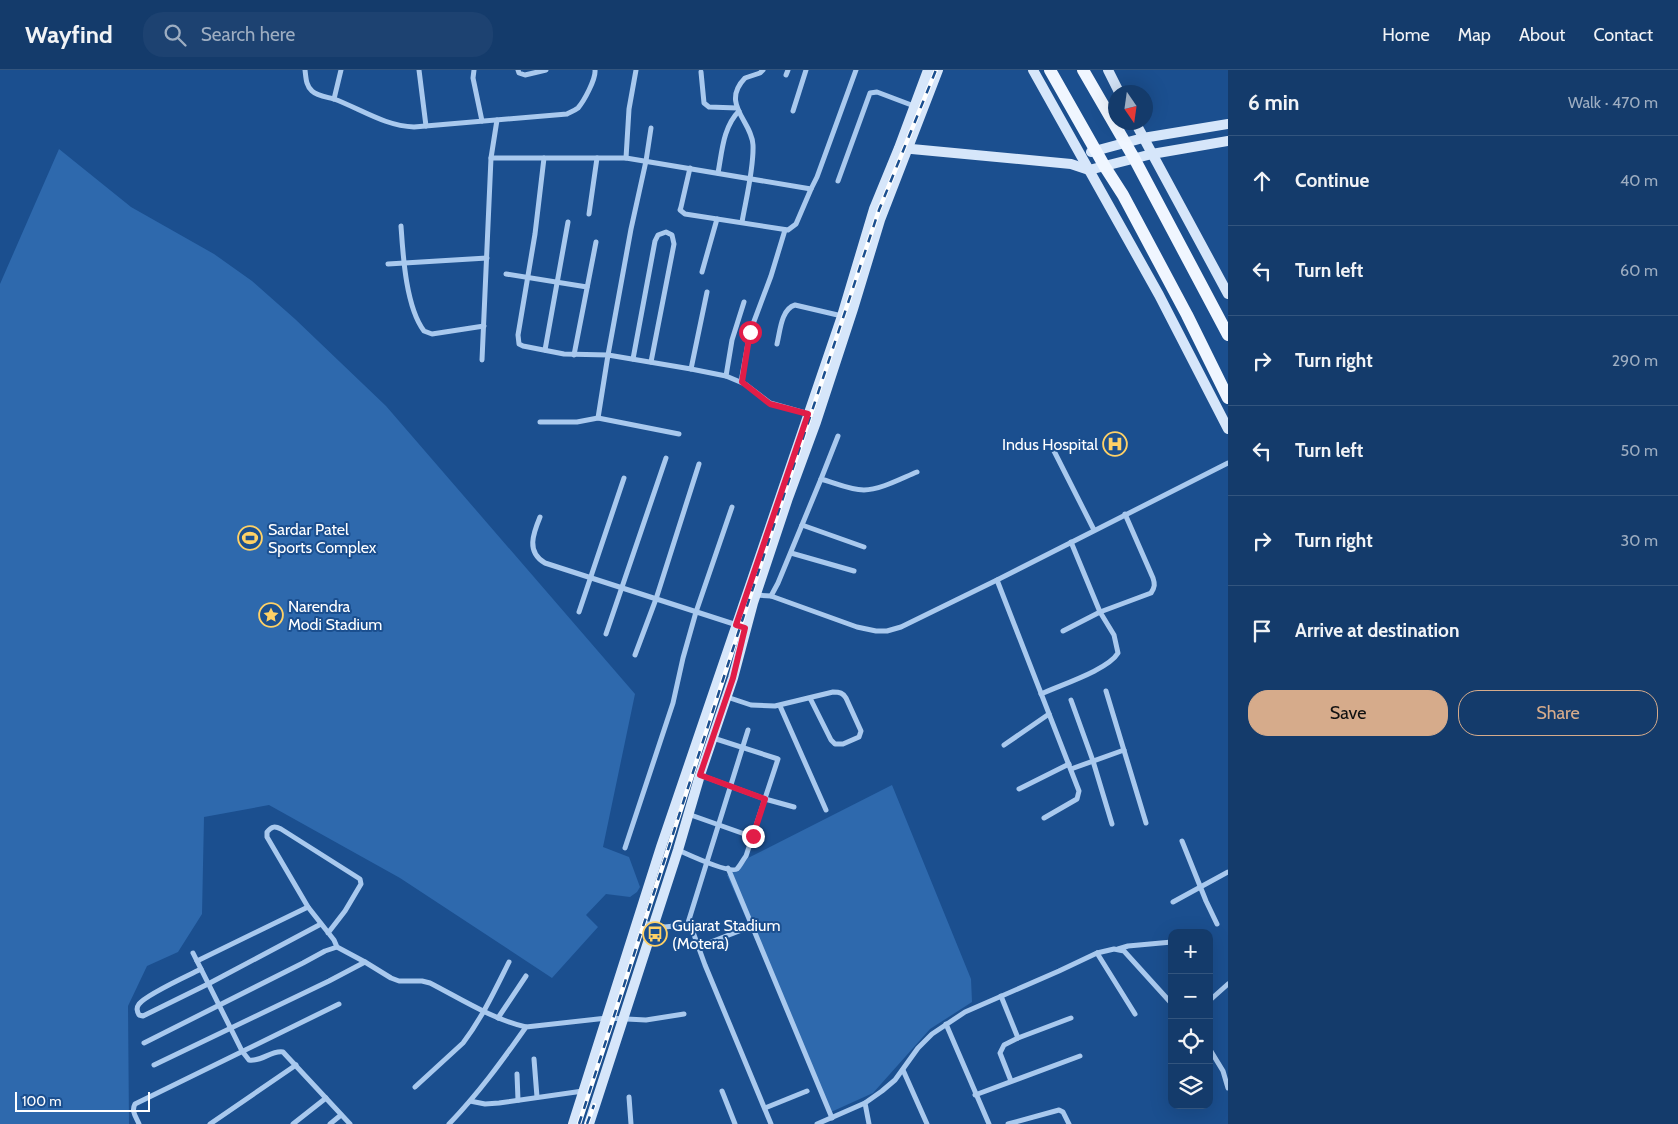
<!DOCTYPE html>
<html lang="en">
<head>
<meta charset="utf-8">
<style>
	:root { --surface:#143b6b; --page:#1d4271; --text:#f1f3f6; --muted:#9dadc1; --line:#33557e; --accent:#d6ab8b }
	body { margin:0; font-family:Cabin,sans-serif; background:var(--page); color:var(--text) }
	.controls { position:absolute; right:15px; bottom:15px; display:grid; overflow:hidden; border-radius:10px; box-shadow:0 5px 20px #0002 }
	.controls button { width:45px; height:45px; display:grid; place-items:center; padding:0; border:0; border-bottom:1px solid var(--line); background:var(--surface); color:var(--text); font:25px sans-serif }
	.compass { position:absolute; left:1108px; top:15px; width:45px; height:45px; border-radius:50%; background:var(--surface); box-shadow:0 5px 20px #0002; rotate:167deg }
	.scale { position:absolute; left:15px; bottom:12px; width:135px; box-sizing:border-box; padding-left:5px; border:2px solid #fff; border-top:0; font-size:14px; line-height:18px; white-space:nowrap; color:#fff; -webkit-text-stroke:4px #1b4f8f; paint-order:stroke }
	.stop { position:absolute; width:15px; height:15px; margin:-11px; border:4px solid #e11d48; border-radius:50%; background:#fff }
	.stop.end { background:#e11d48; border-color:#fff; box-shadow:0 1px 5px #0008 }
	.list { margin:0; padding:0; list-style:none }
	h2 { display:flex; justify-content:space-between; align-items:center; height:65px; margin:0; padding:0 20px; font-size:21px }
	h2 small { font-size:16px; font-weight:400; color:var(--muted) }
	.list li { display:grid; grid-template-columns:32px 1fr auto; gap:15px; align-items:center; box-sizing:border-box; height:90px; padding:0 20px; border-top:1px solid var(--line) }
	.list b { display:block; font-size:19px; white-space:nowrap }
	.list em { font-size:16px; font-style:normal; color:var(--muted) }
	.actions { display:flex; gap:10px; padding:15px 20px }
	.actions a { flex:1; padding:11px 0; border:1px solid var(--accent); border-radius:20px; text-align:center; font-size:18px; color:var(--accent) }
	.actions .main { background:var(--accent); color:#111 }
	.icon { flex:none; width:28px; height:28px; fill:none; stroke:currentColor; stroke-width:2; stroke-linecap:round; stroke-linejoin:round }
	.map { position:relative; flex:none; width:1228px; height:1054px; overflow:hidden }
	header { display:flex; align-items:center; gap:30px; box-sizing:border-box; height:70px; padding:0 25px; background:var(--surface); border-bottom:1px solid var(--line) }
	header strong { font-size:24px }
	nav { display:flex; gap:28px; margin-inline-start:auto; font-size:18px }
	.search { width:350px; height:45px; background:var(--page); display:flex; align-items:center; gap:12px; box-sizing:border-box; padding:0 18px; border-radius:20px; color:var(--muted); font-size:19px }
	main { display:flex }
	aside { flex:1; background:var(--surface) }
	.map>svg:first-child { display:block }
	.green { fill:#2e69ad }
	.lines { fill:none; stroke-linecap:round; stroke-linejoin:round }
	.street { stroke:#a9c9ee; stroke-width:5 }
	.secondary { stroke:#d6e6fa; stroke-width:10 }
	.primary { stroke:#f0f6ff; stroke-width:12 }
	.rail-casing { stroke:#fff; stroke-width:4.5 }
	.rail { stroke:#1b4f8f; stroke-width:2.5; stroke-dasharray:8; stroke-linecap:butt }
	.route { stroke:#e11d48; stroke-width:6 }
	.labels { text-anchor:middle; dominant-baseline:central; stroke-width:4; stroke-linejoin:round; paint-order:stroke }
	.poi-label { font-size:16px; fill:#fff; stroke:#1b4f8f; text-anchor:start }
</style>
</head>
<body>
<header>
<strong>Wayfind</strong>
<div class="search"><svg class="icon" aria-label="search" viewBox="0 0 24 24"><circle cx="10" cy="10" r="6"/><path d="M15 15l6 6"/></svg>Search here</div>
<nav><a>Home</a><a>Map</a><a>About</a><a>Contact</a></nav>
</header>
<main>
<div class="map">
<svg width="1228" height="1054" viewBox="0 0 1228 1054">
	<rect width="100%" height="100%" fill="#1b4f8f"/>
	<g class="green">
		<path d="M59,79L131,137L214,184L252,211L295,249L386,336L635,624L603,777L629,787L640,817L637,822L630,827L606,824L586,845L598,857L552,908L400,808L269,735L204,747L202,844L178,882L147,896L128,936L129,1054H0V214Z"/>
		<path d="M892,715L971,909L972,932L930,959L873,1023L831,1042L727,805L741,797L748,788Z"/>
	</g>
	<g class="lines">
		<g class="street">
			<path d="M305,0C306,8 306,16 312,21C317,26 327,27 334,29C361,39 385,56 414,57L567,44C571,42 574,41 578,38C584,31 596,9 595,0"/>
			<path d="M419,0L426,56"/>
			<path d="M474,0L473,8L482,51"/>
			<path d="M518,0L519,3L525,5L546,0"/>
			<path d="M701,2L704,33L709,37L737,38"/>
			<path d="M786,5L788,0"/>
			<path d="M334,29L341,0"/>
			<path d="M793,41L806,0"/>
			<path d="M651,58L646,91L631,159L608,285L691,299L726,306L745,314L770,333L809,344"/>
			<path d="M491,88H626L811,119L817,107L856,0"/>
			<path d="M544,88L535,164L518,265L519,274L523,276L564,284L608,285L598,348L679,364"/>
			<path d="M626,88L629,39L636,0"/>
			<path d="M690,98L681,137L680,140L685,144L788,160L796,154L811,119"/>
			<path d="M718,103C722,82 723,57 739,41"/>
			<path d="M838,111L870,23L877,22L914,36"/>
			<path d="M589,144L597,88"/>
			<path d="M742,152C746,129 754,98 753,75C752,51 720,34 745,8L760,3L763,0"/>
			<path d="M401,156C403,186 406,237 424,261L432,264L484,256"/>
			<path d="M388,194L487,188"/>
			<path d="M702,202L717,149"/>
			<path d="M506,204L587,217"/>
			<path d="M777,274C780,262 781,239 795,235L842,246"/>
			<path d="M545,280L568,152"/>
			<path d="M574,285L596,172"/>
			<path d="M633,289L655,171L658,165L666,162L672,165L674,174L651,292"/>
			<path d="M482,290L491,88L497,50"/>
			<path d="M691,299L707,222"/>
			<path d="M726,306L732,270L744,232"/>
			<path d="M741,312L750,262L771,206L785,160"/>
			<path d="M540,352H577L598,348"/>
			<path d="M838,366L821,409C835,413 850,420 864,420C880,420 902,408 917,402"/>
			<path d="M1053,379L1094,460"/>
			<path d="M540,447C533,464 526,482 545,493L737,555"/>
			<path d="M802,455L864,477"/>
			<path d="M791,483L854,501"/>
			<path d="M997,510L1079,721L1077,729L1044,748"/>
			<path d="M754,525L771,526L778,513L821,409"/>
			<path d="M771,526L857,557L876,561H887L901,557L997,510L1228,393"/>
			<path d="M579,542L624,408"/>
			<path d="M1063,561L1100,542L1151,523C1155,517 1155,514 1153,508L1125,444"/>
			<path d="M606,564L666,388"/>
			<path d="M635,585L656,529L699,394"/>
			<path d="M1106,621L1146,753"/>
			<path d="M1041,624C1060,615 1108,600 1118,583L1114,565L1100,542L1071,472"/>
			<path d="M727,627L751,635L775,636L833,622C840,622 843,623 846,628L861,661L859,667L843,674H835L831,670L810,628"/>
			<path d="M1071,630L1093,691L1112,754"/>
			<path d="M780,636L826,740"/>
			<path d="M1004,675L1049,644"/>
			<path d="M1071,699L1124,680"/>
			<path d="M700,705L765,729L794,737"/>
			<path d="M1019,719L1069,694"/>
			<path d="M688,744L753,767"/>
			<path d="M1182,771L1206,831L1217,854"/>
			<path d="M625,778L673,633L683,588L696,542L732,437"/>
			<path d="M678,780C687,784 729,804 737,799C740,796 743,790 746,786L778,689L713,668"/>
			<path d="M728,798L832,1048"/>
			<path d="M1173,832L1228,802"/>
			<path d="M637,852L665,857L683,855L687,856L693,862L705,895L771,1054"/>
			<path d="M687,856L748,660"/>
			<path d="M328,863L345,841L361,814L360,809L281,759C275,756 272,756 267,762V767L308,837L334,870L337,877L365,892L391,908L399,911H422L430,913C461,929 492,949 526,957"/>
			<path d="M698,877L752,856"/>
			<path d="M1118,879L1128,876L1172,872"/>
			<path d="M193,883L242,981L249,990C262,992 271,980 283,982L350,1054"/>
			<path d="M1097,883L1135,944"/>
			<path d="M197,891L308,837"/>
			<path d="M201,899C189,905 145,925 139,934C136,938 137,941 139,945L143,946L208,914L321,854"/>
			<path d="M1001,926L1018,968"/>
			<path d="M1209,931L1228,914"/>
			<path d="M498,948L526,906"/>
			<path d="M946,954L989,1054"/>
			<path d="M144,973L303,893L325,881L337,877"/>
			<path d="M1209,978L1223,1001L1228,1018"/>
			<path d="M534,989L537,1027"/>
			<path d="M154,995L329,911L365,892"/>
			<path d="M903,1000L927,1054"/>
			<path d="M517,1004L518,1030"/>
			<path d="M1011,1011L1000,983L1004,975L1018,968L1071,948"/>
			<path d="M415,1017L463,973C482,948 495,920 509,892"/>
			<path d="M722,1021L735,1054"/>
			<path d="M975,1025L1080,986"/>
			<path d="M629,1027L631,1054"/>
			<path d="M470,1031L485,1034L499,1033L583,1021"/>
			<path d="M765,1038L807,1021"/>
			<path d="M139,1054C136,1047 131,1041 135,1034L339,934"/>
			<path d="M210,1054L296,995"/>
			<path d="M293,1054L326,1028"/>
			<path d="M330,1054L341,1045"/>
			<path d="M449,1054C478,1024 502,991 526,957L607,948L646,950L684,944"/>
			<path d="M817,1054L865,1033"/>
			<path d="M869,1054L865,1033L882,1021L895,1010L918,978L932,964L965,942L1059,901L1097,883L1114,879L1124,881L1172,934"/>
			<path d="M1008,1054L1059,1040L1063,1042L1069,1054"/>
		</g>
		<g class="secondary">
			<path d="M1033,0L1159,225L1228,359"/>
			<path d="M1108,0L1119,22"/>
			<path d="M1135,52L1228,224"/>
			<path d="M901,78L1071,94L1089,100L1152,84L1228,71"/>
			<path d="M1091,82L1143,68L1228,54"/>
			<path d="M573,1054L661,777L842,246L874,139L899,78L928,0"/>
			<path d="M589,1054L678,780L700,705L733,608L753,533L788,428L816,352L853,239L880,150L938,0"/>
		</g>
		<g class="primary">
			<path d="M1050,0L1105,97L1123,125L1187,245L1228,328"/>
			<path d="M1083,0L1134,88L1228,265"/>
		</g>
		<g class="rail-casing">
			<g id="rail">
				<path d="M579,1054L743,548L879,140L936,0"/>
				<path d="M587,1054L594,1035"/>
			</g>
		</g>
		<use href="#rail" class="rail"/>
	</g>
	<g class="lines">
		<path class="route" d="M750,262L742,312L770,334L808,344L736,555L745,558L733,608L700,705L765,729L753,766"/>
	</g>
	<defs>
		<g id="hospital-ring" transform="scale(1.25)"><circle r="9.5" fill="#1b4f8f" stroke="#ffd166" stroke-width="1.5"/><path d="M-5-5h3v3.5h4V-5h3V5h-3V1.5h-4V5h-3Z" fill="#ffd166"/></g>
		<g id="stadium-ring" transform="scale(1.25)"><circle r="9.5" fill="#1b4f8f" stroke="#ffd166" stroke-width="1.5"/><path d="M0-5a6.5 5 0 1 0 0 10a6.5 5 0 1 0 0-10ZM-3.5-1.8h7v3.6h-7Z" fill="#ffd166"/></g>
		<g id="sight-ring" transform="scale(1.25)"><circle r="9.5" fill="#1b4f8f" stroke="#ffd166" stroke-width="1.5"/><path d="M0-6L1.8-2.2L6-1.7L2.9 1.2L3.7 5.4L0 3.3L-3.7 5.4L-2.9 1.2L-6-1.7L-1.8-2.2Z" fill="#ffd166"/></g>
		<g id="bus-ring" transform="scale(1.25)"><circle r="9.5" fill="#1b4f8f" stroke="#ffd166" stroke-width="1.5"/><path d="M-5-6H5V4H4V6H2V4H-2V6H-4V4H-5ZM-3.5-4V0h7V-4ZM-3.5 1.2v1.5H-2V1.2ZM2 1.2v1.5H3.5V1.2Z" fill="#ffd166"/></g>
	</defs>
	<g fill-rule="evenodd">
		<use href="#hospital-ring" x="1115" y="374"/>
		<use href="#stadium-ring" x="250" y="468"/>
		<use href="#sight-ring" x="271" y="545"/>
		<use href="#bus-ring" x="655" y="864"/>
	</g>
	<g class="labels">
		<g class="poi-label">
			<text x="1098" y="374" text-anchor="end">Indus Hospital</text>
			<text x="268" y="459">Sardar Patel<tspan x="268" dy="18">Sports Complex</tspan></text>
			<text x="288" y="536">Narendra<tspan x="288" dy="18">Modi Stadium</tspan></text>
			<text x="672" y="855">Gujarat Stadium<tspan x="672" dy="18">(Motera)</tspan></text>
		</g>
	</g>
</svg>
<div class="controls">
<button>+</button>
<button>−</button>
<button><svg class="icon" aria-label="locate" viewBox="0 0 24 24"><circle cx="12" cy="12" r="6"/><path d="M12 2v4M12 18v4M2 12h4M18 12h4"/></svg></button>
<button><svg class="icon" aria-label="layers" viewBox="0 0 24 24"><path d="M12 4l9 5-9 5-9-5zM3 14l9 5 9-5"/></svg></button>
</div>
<svg class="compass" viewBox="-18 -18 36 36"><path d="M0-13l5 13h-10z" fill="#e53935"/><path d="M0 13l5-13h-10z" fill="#9dadc1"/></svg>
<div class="scale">100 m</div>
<div class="stop" style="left:750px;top:262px"></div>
<div class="stop end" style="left:753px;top:766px"></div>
</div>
<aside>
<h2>6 min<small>Walk · 470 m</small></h2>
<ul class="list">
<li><svg class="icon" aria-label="ahead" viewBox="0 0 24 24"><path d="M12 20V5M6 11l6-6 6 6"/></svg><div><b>Continue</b></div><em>40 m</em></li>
<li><svg class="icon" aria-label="left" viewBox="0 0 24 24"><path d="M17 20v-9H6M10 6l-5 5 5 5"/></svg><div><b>Turn left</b></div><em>60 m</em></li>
<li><svg class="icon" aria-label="right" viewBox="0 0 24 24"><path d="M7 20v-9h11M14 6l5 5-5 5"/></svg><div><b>Turn right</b></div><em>290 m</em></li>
<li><svg class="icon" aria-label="left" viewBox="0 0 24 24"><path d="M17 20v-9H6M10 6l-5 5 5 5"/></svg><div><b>Turn left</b></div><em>50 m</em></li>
<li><svg class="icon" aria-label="right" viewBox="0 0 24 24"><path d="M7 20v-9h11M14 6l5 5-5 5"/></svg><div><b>Turn right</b></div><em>30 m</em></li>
<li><svg class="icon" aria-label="arrive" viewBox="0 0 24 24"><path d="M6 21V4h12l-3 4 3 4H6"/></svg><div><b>Arrive at destination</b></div></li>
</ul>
<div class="actions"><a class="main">Save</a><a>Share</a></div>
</aside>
</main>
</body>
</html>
